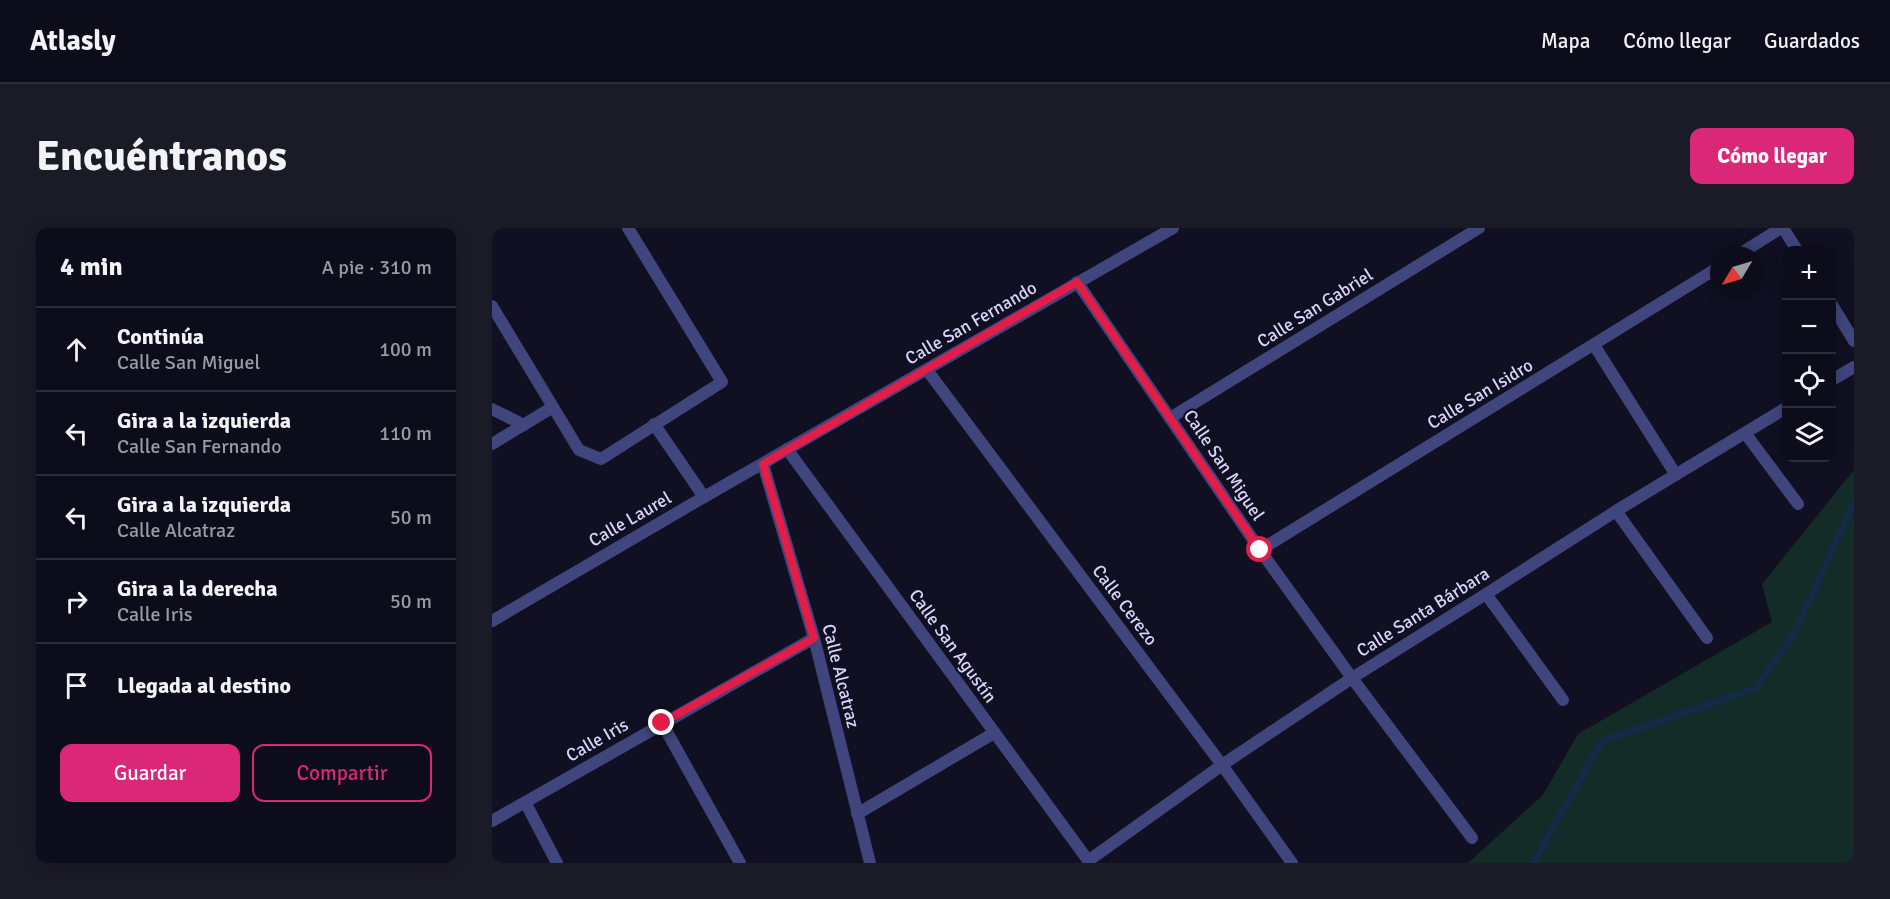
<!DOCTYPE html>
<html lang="es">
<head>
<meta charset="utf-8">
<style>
	:root { --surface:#0d0c1a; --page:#1b1a27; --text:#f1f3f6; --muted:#9a9ba2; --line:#2d2c39; --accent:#db2777 }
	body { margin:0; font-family:Signika,sans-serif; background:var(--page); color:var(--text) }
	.controls { position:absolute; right:18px; top:18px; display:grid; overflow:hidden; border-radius:12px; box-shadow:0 3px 15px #0003 }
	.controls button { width:54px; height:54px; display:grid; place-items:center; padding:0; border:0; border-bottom:2px solid var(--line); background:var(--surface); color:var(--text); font:30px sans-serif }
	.compass { position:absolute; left:1218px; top:18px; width:54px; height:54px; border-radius:50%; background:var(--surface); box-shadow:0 3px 15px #0003; rotate:232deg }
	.stop { position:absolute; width:18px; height:18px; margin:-14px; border:4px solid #e11d48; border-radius:50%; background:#fff }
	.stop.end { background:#e11d48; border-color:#fff; box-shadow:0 2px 6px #0008 }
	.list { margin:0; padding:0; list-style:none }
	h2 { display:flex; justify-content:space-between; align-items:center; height:78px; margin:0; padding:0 24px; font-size:26px }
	h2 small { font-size:20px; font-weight:400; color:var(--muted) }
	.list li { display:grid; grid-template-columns:39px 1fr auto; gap:18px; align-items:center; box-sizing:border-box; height:84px; padding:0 24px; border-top:2px solid var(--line) }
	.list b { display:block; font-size:22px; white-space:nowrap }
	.list p { margin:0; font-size:20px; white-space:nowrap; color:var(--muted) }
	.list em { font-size:20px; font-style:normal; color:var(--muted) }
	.actions { display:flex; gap:12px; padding:18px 24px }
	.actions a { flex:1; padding:14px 0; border:2px solid var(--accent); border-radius:12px; text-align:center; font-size:21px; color:var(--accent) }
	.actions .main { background:var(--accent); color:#fff }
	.icon { flex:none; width:33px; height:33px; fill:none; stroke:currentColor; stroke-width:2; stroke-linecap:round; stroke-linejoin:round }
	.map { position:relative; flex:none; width:1362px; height:635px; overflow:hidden; border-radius:12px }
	header { display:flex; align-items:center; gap:36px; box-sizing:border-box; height:84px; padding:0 30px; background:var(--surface); border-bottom:2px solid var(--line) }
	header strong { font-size:28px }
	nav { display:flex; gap:33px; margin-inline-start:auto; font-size:21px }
	.intro { display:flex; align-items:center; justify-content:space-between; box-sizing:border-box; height:144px; padding:0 36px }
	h1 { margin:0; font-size:42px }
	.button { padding:15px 27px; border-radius:12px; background:var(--accent); color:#fff; font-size:21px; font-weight:700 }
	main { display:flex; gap:36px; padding:0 36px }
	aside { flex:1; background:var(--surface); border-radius:12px; box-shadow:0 3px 15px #0003 }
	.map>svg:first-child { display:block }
	.green { fill:#142c28 }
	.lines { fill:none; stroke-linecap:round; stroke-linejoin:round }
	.stream { stroke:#132b44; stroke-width:7 }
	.minor { stroke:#40457d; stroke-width:12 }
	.route { stroke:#e11d48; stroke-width:8 }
	.labels { text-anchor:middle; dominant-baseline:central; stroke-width:4.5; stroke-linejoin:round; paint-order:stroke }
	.street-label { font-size:18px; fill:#d6d6fb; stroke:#111022 }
</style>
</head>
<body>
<header>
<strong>Atlasly</strong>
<nav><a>Mapa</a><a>Cómo llegar</a><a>Guardados</a></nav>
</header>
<div class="intro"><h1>Encuéntranos</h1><a class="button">Cómo llegar</a></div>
<main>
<aside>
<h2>4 min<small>A pie · 310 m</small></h2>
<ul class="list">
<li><svg class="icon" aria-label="ahead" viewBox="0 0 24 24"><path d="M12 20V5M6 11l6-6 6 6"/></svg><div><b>Continúa</b><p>Calle San Miguel</p></div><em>100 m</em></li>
<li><svg class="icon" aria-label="left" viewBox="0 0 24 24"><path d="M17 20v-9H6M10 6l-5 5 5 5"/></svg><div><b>Gira a la izquierda</b><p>Calle San Fernando</p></div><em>110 m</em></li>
<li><svg class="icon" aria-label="left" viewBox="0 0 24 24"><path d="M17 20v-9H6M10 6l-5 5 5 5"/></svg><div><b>Gira a la izquierda</b><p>Calle Alcatraz</p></div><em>50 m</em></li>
<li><svg class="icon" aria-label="right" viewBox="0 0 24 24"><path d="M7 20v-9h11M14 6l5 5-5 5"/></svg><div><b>Gira a la derecha</b><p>Calle Iris</p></div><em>50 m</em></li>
<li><svg class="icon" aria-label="arrive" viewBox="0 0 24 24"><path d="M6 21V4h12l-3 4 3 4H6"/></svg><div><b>Llegada al destino</b></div></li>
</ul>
<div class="actions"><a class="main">Guardar</a><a>Compartir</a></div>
</aside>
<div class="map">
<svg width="1362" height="635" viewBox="0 0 1362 635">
	<rect width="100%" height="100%" fill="#111022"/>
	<path class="green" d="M1362,242V635H976L1051,567L1086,506L1280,394L1270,356Z"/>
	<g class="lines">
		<path class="stream" d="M1041,635L1110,513L1264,460L1303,404L1362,274"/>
		<g class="minor">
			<path d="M1291,0L1305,22"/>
			<path d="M1246,27L1289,0"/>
			<path d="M585,54L768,322L860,450L980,610"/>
			<path d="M1340,77L1362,113"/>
			<path d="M0,78L87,222L109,231L230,154L136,0"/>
			<path d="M1102,117L1184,247"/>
			<path d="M435,142L730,537L800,635"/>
			<path d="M1340,152L1362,139"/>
			<path d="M0,181L32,197"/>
			<path d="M678,190L987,0"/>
			<path d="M162,196L212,269"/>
			<path d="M1253,205L1306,276"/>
			<path d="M0,216L61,179"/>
			<path d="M295,221L598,635"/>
			<path d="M271,236L322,410L378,635"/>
			<path d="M1124,283L1215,410"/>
			<path d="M768,322L1227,39"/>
			<path d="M994,366L1071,472"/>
			<path d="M0,393L212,269L681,0"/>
			<path d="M170,495L248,635"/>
			<path d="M33,574L65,635"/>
			<path d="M365,586L502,505"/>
			<path d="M0,593L322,410"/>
			<path d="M596,633L730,537L860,450L994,366L1124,283L1294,180"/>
		</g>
	</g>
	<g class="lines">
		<path class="route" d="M170,495L322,410L271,236L585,54L768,322"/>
	</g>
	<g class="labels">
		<g class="street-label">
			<text transform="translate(823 80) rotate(-32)">Calle San Gabriel</text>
			<text transform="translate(479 95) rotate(-30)">Calle San Fernando</text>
			<text transform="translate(988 166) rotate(-31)">Calle San Isidro</text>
			<text transform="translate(732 237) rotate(56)">Calle San Miguel</text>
			<text transform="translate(138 291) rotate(-30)">Calle Laurel</text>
			<text transform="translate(633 377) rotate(53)">Calle Cerezo</text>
			<text transform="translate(931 384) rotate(-32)">Calle Santa Bárbara</text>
			<text transform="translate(461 418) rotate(54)">Calle San Agustín</text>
			<text transform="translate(349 448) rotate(76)">Calle Alcatraz</text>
			<text transform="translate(105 512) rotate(-30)">Calle Iris</text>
		</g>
	</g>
</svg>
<div class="controls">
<button>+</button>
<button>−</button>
<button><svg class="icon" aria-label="locate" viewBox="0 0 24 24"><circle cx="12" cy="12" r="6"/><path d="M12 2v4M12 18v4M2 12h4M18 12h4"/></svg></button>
<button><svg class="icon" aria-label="layers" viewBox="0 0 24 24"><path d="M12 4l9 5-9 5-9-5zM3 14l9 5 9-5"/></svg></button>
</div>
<svg class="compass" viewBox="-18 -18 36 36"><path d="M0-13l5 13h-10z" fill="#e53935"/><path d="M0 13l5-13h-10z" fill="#9a9ba2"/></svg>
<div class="stop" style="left:768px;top:322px"></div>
<div class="stop end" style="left:170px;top:495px"></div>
</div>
</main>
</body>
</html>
